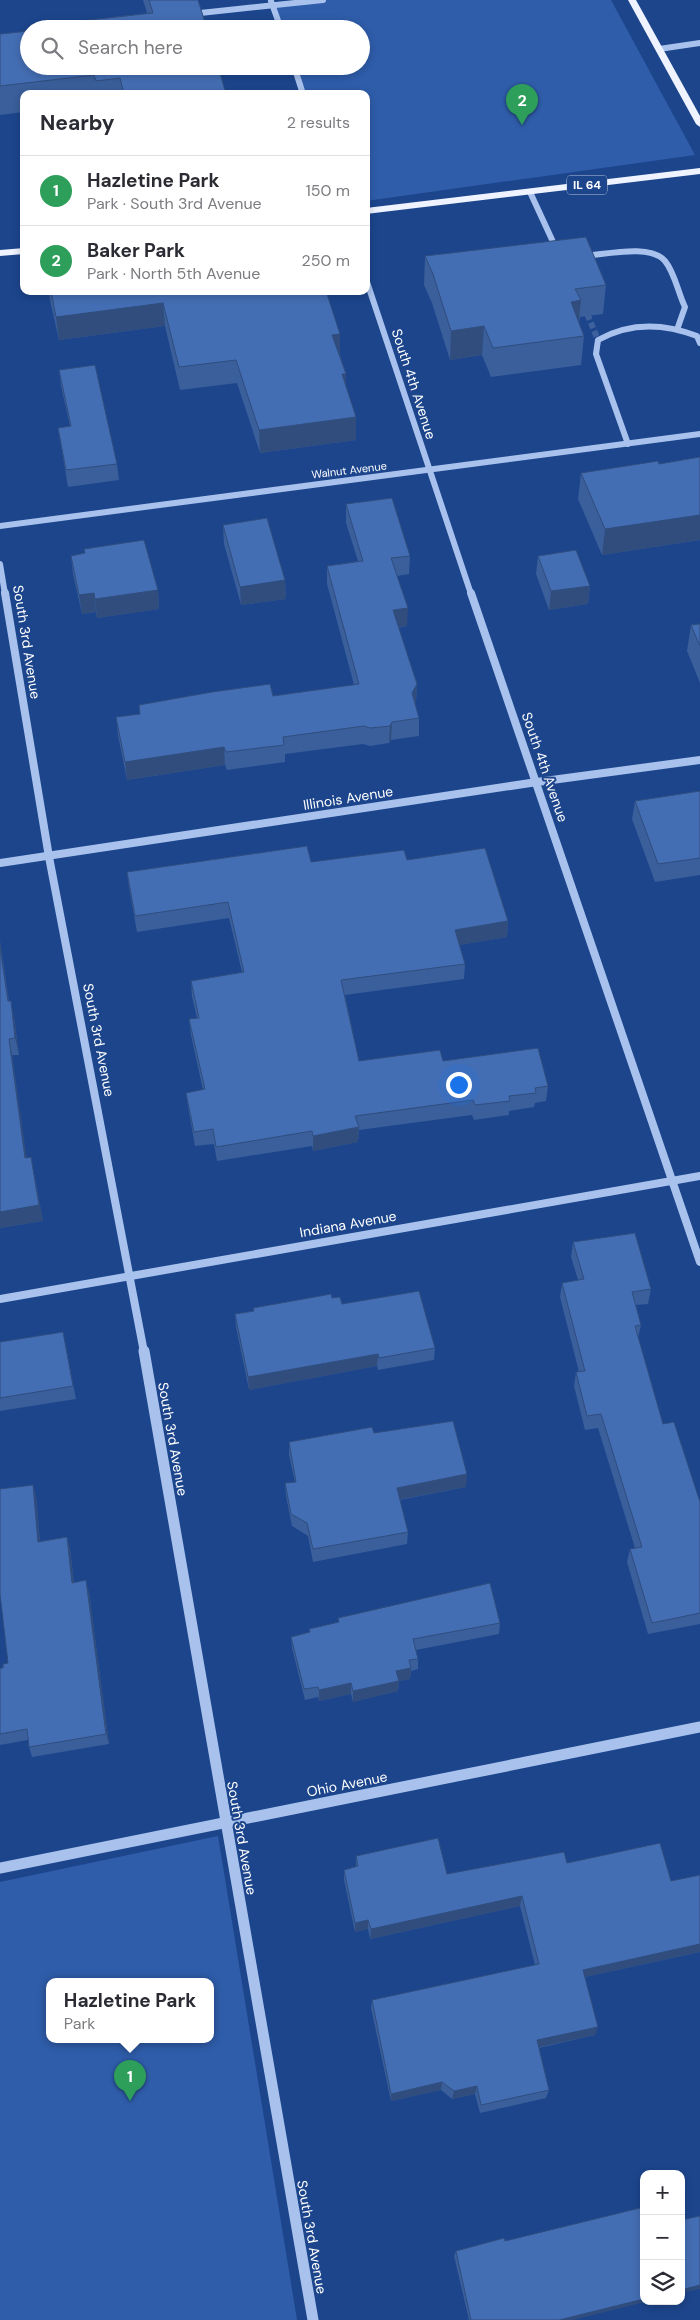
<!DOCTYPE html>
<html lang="en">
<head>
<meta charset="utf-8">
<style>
	:root { --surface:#fff; --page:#f7f7f7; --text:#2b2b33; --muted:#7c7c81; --line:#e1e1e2; --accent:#ea580c }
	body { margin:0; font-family:"DM Sans",sans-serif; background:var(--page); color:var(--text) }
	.controls { position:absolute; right:15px; bottom:15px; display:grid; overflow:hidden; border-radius:10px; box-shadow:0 2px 8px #0003 }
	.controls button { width:45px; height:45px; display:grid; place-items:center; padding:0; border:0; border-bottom:1px solid var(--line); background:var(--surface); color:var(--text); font:25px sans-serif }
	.you { position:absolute; left:458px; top:1084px; width:18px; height:18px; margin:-12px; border:4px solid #fff; border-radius:50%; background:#1a73e8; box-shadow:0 0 0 8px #1a73e833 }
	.badge { display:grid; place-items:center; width:32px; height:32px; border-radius:50%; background:var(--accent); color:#fff; font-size:16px; font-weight:700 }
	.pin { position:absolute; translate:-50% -41px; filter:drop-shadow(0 1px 2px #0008) }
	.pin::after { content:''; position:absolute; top:26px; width:18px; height:15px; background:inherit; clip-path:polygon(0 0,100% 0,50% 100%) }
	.popup { position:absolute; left:46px; top:1978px; width:168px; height:65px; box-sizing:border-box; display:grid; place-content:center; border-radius:10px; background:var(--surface); filter:drop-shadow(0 1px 4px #0005); font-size:16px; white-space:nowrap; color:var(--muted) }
	.popup b { font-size:19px; color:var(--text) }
	.popup::after { content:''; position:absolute; left:50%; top:100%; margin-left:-10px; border:10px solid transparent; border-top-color:var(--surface) }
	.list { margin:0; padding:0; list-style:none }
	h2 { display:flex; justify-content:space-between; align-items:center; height:65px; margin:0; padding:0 20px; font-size:21px }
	h2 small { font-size:16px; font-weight:400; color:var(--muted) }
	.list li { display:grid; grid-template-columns:32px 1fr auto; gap:15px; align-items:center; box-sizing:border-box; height:70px; padding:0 20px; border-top:1px solid var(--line) }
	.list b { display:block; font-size:19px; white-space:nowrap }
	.list p { margin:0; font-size:16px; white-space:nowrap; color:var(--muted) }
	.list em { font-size:16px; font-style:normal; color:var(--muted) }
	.icon { flex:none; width:28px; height:28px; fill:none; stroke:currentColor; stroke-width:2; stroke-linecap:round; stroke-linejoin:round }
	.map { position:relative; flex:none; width:700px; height:2320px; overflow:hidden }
	.search { position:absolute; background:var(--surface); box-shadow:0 2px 8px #0003; left:20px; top:20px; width:350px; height:55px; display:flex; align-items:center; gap:12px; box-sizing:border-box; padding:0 18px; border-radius:28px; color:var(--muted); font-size:19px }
	.panel { position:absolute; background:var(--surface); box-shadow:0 2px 8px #0003; left:20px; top:90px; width:350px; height:205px; border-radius:10px }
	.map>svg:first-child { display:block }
	.green { fill:#2f5daa; fill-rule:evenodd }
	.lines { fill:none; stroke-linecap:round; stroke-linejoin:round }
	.minor-tunnel { stroke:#3e619d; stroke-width:6; stroke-dasharray:6 3; stroke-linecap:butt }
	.minor-far2 { stroke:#a8c2ed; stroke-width:6 }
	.minor-far1 { stroke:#a8c2ed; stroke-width:8 }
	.minor { stroke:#a8c2ed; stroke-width:11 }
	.major { fill:#eef3ff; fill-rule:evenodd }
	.wall { fill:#3a5f9b }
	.shaded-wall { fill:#304d7e }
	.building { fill:#446eb4; stroke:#304d7e }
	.labels { text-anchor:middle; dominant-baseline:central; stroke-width:4; stroke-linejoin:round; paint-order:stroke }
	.far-street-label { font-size:11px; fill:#fff; stroke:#1c458c }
	.shield { fill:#1c458c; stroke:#bbc7dc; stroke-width:1 }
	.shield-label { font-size:12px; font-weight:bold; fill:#fff }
	.street-label { font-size:14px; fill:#fff; stroke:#1c458c }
</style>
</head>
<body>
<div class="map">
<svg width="700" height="2320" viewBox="0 0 700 2320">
	<rect width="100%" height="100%" fill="#1c458c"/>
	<g class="green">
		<path d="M323,0H611L695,155L366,201V94H303L294,66H361V29H281L273,5Z"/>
		<path d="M218,1836L297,2320H0V1882ZM50,1982H210V2040H50Z"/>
	</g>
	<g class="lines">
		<path class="minor-tunnel" d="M584,306L598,340"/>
		<g class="minor-far2">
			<path d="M271,1L281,29"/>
			<path d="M191,14L323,0"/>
			<path d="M659,49L700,43"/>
			<path d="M294,66L303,94"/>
			<path d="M530,192L554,244L559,250"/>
			<path d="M583,256C604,255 650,243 665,261C675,273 678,293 685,307L678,327"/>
			<path d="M366,279L471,594"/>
			<path d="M628,444L596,354L598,340C630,322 663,323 697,336L700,343"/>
			<path d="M0,526L700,434"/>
			<path d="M0,564L5,594"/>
		</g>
		<g class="minor-far1">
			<path d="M5,593L49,857L144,1352"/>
			<path d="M471,593L700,1262"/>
			<path d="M0,863L537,782L700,760"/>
			<path d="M0,1299L700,1176"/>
		</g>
		<g class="minor">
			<path d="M144,1351L313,2320"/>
			<path d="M0,1868L700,1727"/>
		</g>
		<g class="major">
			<path d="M628,0H636L700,116V127L696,124Z"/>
			<path d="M700,168V174L366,214V208Z"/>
			<path d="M24,248V254L0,256V250Z"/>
		</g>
	</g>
	<g class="wall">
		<path d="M143,0H198L207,29L80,25V21L147,13Z"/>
		<path d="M0,34L218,66L226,94H24V112L0,115Z"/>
		<path d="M425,256L606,285L603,314L580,317L579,323L584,336L581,365L491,377L482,355L450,360L432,303L424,285Z"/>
		<path d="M48,291H326L340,355L346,374V387L356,417V440L260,453L237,383L180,390L165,326L59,340Z"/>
		<path d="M59,370L117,464L119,480L68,487L58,428L70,426L61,386Z"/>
		<path d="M700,457V540L602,555L578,499L581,473L659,464Z"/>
		<path d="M346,504L410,556L409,574L397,576L407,626L398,628L417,684L416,702L415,704L419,718V736L391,740L389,743L370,746L363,744L285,754V762L227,770L225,765L127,780L118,735L116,717L140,714L139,705L273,696L354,685L327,584V566L358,561L346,523Z"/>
		<path d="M223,525L285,580L286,599L241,605L224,544Z"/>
		<path d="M84,549L158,590L159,609L97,618L96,612L82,614L73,574L71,556L85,553Z"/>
		<path d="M538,556L590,586L588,604L549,610L536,574Z"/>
		<path d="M700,624V683L687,651L691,625Z"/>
		<path d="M700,791V875L655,882L632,819L635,801Z"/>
		<path d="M407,860L508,921L507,937L459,945L465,964L464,979L345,995L359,1061H443L548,1086L546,1101L535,1103L534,1107L509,1111V1115L474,1120L472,1115L359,1130L358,1142L313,1151L312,1146L217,1161L214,1144L195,1146L188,1107L186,1093L203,1090L191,1035L189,1019L197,1018L192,997L191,981L242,972L229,918L137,932L129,888L127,872L311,862Z"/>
		<path d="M0,941L9,1001L14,1017L19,1055H12L26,1158L31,1157L43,1221L0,1228Z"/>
		<path d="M573,1242L651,1289L648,1304L636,1305L641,1325L638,1338L663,1424L700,1502V1624L648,1634L627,1562L630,1549L635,1548L598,1428L585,1430L574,1386L576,1372H579L560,1297L562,1283L578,1280L571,1257Z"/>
		<path d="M332,1298L342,1304L435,1348L434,1360L378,1370L377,1366L249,1390L236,1327L235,1314Z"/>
		<path d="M63,1332L76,1399L0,1411V1342Z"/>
		<path d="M374,1433L466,1487L400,1500L408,1532L407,1544L313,1562L308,1536L292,1526L286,1496L285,1483L295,1482L289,1455V1442Z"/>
		<path d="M33,1485L36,1497L40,1541L67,1537L70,1549L74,1583L89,1592L109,1744L32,1757L29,1747L28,1740L0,1745V1668H3L8,1663Z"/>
		<path d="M338,1618L500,1623L499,1634L416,1650L418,1659V1669L411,1671L410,1679L399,1681L398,1691L353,1702L351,1694L319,1701L318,1697L305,1700L292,1648L291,1637L309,1633V1629L338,1623Z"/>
		<path d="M356,1856L447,1874L567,1863L671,1881L700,1875V1952L585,1977L595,2035L539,2048L549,2090L546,2098L480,2113L475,2094L452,2099L441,2090L391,2101L371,2008L372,2000L535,1965L520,1906L370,1939L368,1929L355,1932L344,1880V1870L356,1867Z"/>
		<path d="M505,2241L573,2320H469L454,2256L456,2251Z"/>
	</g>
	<g class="shaded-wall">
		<path d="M581,300L578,329L571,302Z"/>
		<path d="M163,303L165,326L59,340L56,317Z"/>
		<path d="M484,326L482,355L450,360L451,331Z"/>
		<path d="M340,334V357L332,335Z"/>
		<path d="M342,374H346V397Z"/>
		<path d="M356,417V440L260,453L259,430Z"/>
		<path d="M700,515V540L602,555L605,529Z"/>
		<path d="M285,580L286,599L241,605L240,587Z"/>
		<path d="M590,586L588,604L549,610L551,591Z"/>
		<path d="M158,590L159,609L97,618L95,599Z"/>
		<path d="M94,593L96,612L82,614L79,595Z"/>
		<path d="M408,608L407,626L392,628L393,610Z"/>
		<path d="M417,684L416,702L411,711L412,693Z"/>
		<path d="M392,722L391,740L389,743L390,726Z"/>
		<path d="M224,747L225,765L127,780L125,762Z"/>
		<path d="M508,921L507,937L454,946L455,930Z"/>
		<path d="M0,941L11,1018L8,1001L0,948Z"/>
		<path d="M11,1001L14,1017L19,1055L15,1038Z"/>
		<path d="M9,1039L12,1055L29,1174L25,1158Z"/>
		<path d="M359,1127L358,1142L313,1151V1136Z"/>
		<path d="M31,1157L43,1221L0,1228V1212Z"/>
		<path d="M378,1354L377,1366L249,1390L248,1377Z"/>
		<path d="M467,1474L466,1487L397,1500V1488Z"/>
		<path d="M33,1485L36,1497L41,1554L38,1542Z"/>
		<path d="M67,1537L70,1549L75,1594L72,1583Z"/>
		<path d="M86,1580L89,1592L109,1744L106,1734Z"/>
		<path d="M411,1668L410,1679L399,1681L398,1691L353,1702V1691L396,1671Z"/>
		<path d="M351,1683V1694L319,1701V1690Z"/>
		<path d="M522,1896L520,1906L370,1939L371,1929Z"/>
		<path d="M368,1920V1929L355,1932V1923Z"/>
		<path d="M700,1944V1952L580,1978L583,1970Z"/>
		<path d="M598,2027L595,2035L535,2048L537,2040Z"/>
		<path d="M442,2082L441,2090L391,2101V2094Z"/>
		<path d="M477,2086L475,2094L452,2099L454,2091Z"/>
		<path d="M700,2285V2289L681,2293V2290Z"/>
		<path d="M644,2299V2301H649L573,2320H559Z"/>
	</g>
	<g class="building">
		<path d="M149,0H198L207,29H49L81,25L80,21L153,13Z"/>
		<path d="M29,31V66H218L226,94H124L120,78L96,81L94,75L0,86V34Z"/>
		<path d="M586,237L606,285L575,289L581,300L571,302L584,336L493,348L484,326L451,331L433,274L425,256Z"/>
		<path d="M51,291H326L340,334L332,335L346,374H342L356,417L259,430L236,360L179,367L163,303L56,317Z"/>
		<path d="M95,365L117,464L66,470L58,428L71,426L59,370Z"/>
		<path d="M700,457V515L605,529L581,473L658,461L659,464Z"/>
		<path d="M392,498L410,556L391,558L408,608L393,610L417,684L412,693L419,718L392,722L390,726L370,728L364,726L283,737L284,745L226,752L224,747L125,762L116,717L140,714L139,705L212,692L270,684L273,696L359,684L327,566L363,561L346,504Z"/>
		<path d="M267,518L285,580L240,587L223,525Z"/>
		<path d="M144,540L158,590L95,599L94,593L79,595L71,556L85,553L84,549Z"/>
		<path d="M576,550L590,586L551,591L538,556Z"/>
		<path d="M700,624V646L691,625Z"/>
		<path d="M700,791V858L658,864L635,801Z"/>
		<path d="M307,846L311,862L404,850L407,860L485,848L508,921L455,930L465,964L341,980L359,1061L440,1050L443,1061L538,1048L548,1086L535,1088L536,1093L509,1096L510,1101L475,1105L473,1100L355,1116L359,1127L313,1136L312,1131L216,1147L213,1129L194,1132L186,1093L205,1089L189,1019L199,1018L191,981L244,972L228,902L135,916L127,872Z"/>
		<path d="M0,948L8,1001H11L15,1038L9,1039L25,1158L31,1157L39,1205L0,1212Z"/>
		<path d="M635,1233L651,1289L632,1292L641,1325L635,1326L663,1424L674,1422L700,1502V1613L652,1623L630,1549L642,1547L601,1414L587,1416L576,1372L585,1371L562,1283L584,1279L573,1242Z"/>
		<path d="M419,1291L435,1348L379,1358L378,1354L248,1377L235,1314L254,1311L253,1308L331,1294L332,1298L340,1297L342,1304Z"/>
		<path d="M63,1332L73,1386L0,1398V1342Z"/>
		<path d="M453,1421L467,1474L397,1488L408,1532L313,1549L307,1523L291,1514L285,1483L296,1482L289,1442L372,1427L374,1433Z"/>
		<path d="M33,1485L38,1542L67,1537L72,1583L86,1580L106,1734L29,1747L27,1729L0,1734V1668H3V1664L8,1663L0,1594V1489Z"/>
		<path d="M490,1583L500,1623L413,1639L418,1659L409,1660L411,1668L396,1671L399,1681L353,1691L351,1683L319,1690L318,1687L304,1689L291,1637L310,1632L309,1629L339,1622L338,1618Z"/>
		<path d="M438,1838L447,1874L564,1852L567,1863L660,1843L671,1881L700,1875V1944L583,1970L598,2027L537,2040L549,2090L481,2105L477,2086L454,2091L442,2082L391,2094L372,2000L539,1964L522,1896L371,1929L368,1920L355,1923L344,1870L358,1866L356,1856Z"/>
		<path d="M644,2207V2299L559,2320H471L456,2251L504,2238L505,2241Z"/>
		<path d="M700,2216V2285L681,2290V2220Z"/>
	</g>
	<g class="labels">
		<g class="far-street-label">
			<text transform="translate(349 470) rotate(-7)">Walnut Avenue</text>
		</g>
		<rect class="shield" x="567" y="175.5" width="40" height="19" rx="4"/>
		<g class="shield-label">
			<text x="587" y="185">IL 64</text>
		</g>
		<g class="street-label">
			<text transform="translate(414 384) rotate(72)">South 4th Avenue</text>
			<text transform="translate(27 642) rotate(81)">South 3rd Avenue</text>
			<text transform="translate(545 767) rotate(71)">South 4th Avenue</text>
			<text transform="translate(348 798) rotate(-9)">Illinois Avenue</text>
			<text transform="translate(99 1040) rotate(79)">South 3rd Avenue</text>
			<text transform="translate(348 1224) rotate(-10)">Indiana Avenue</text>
			<text transform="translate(173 1439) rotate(80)">South 3rd Avenue</text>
			<text transform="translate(347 1784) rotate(-11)">Ohio Avenue</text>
			<text transform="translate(242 1838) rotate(80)">South 3rd Avenue</text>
			<text transform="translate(312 2237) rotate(80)">South 3rd Avenue</text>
		</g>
	</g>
</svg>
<div class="controls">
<button>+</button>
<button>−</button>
<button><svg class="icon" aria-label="layers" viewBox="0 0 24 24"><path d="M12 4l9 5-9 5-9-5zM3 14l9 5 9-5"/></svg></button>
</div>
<div class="you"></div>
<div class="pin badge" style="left:130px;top:2101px;background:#2e9e5b">1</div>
<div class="popup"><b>Hazletine Park</b>Park</div>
<div class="pin badge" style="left:522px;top:125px;background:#2e9e5b">2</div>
<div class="search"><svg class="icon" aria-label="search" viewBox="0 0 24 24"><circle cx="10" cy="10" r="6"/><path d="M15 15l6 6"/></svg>Search here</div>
<section class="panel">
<h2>Nearby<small>2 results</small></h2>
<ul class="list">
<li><span class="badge" style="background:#2e9e5b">1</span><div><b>Hazletine Park</b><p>Park · South 3rd Avenue</p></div><em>150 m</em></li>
<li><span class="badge" style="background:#2e9e5b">2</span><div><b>Baker Park</b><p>Park · North 5th Avenue</p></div><em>250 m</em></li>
</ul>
</section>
</div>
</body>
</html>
